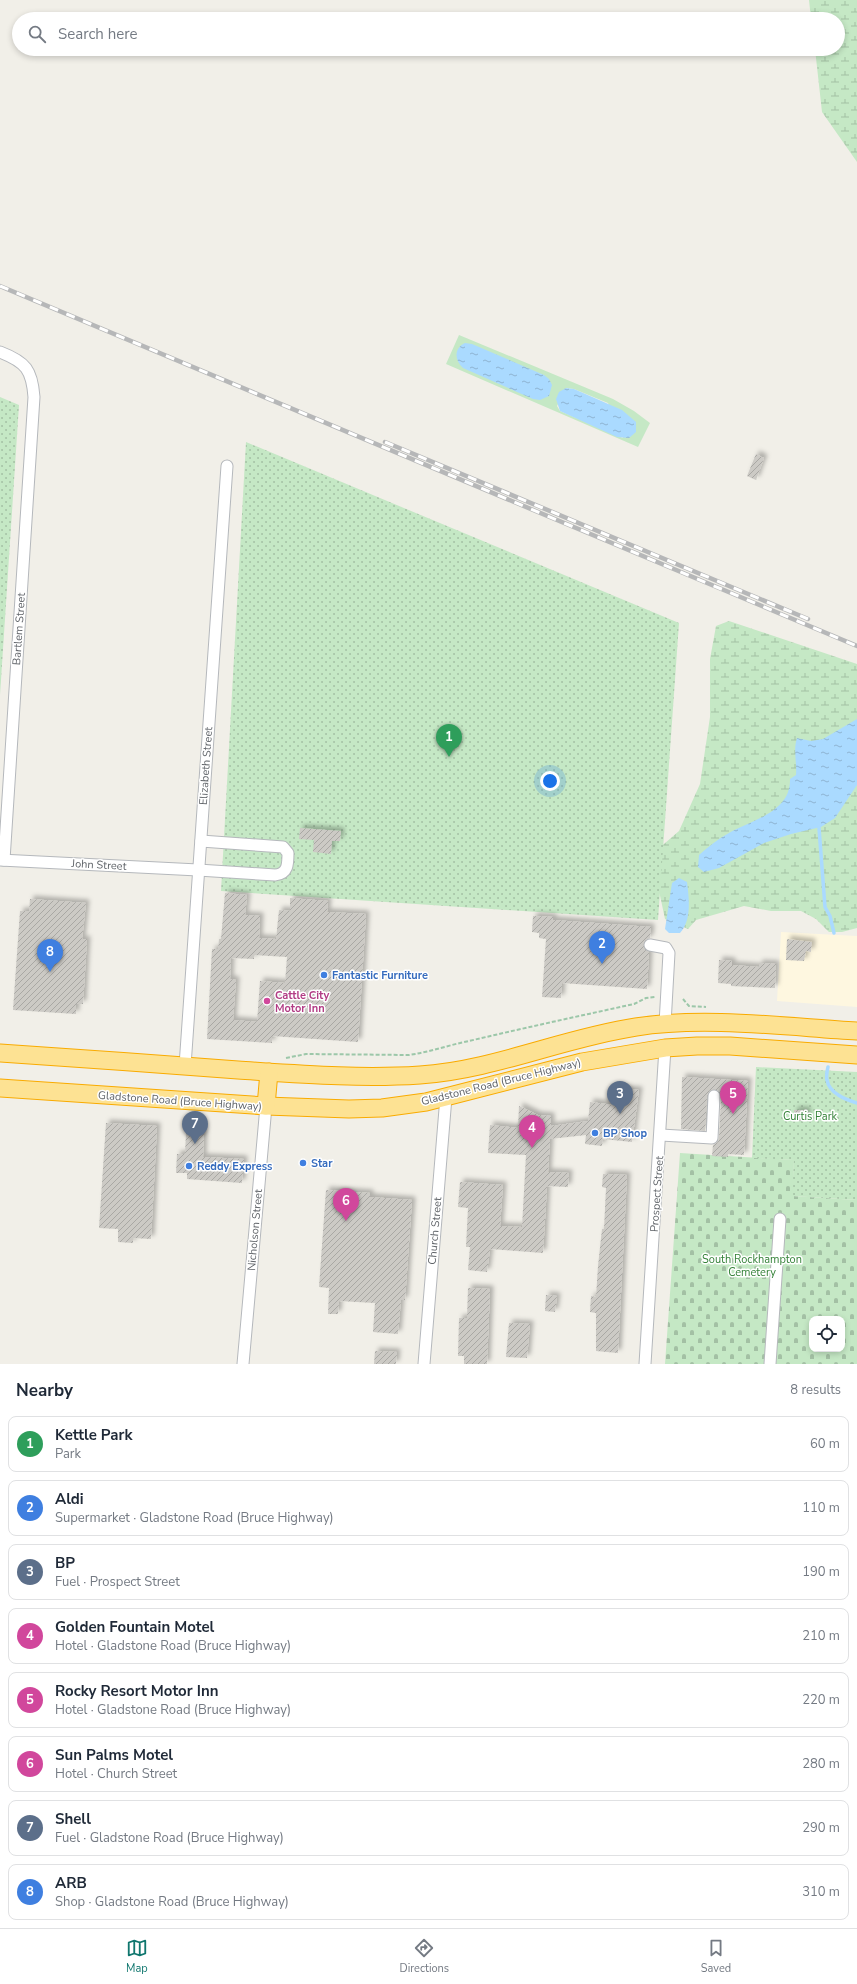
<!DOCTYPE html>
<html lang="en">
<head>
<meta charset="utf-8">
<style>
	:root { --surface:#fff; --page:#f6f6f7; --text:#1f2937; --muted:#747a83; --line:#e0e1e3; --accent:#0f766e }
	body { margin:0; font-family:"Nunito Sans",sans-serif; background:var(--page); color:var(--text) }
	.controls { position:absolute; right:12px; bottom:12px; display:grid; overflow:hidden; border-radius:8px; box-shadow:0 2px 6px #0003 }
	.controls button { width:36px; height:36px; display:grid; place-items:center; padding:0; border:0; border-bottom:1px solid var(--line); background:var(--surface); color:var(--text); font:20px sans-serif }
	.you { position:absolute; left:550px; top:781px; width:14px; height:14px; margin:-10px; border:3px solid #fff; border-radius:50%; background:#1a73e8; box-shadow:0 0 0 6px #1a73e833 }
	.badge { display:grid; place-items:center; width:26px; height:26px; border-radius:50%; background:var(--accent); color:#fff; font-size:13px; font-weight:700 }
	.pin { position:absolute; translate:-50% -33px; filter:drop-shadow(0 1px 2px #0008) }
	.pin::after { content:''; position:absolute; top:21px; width:14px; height:12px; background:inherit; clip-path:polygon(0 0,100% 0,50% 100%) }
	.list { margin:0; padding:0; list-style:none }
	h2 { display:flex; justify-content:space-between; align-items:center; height:52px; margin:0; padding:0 16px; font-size:17px }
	h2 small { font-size:13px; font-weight:400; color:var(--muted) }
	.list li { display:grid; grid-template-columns:26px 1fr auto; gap:12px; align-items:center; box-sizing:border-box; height:56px; margin:0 8px 8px; padding:0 8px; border:1px solid var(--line); border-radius:8px }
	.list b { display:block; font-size:15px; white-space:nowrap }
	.list p { margin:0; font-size:13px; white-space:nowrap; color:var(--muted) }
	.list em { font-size:13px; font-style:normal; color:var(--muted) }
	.icon { flex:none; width:22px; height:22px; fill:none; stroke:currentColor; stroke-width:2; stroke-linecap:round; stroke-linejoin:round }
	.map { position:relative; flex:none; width:857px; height:1364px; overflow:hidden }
	.search { position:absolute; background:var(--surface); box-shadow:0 2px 6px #0003; left:12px; right:12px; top:12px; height:44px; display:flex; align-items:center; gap:10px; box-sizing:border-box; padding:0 14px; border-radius:22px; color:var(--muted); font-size:15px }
	.sheet { height:564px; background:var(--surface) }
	nav { display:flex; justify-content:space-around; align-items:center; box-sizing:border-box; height:56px; border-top:1px solid var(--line); background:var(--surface); font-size:11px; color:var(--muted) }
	nav a { display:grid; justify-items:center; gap:2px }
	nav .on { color:var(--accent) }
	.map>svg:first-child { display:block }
	.commercial { fill:#fef7e0 }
	.grass { fill:#c5e8c5; fill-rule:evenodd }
	.wetland { fill:url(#wetland-marsh) }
	.cemetery { fill:url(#cemetery-stones); fill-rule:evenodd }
	.park { fill:url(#park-dots) }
	.water { fill:url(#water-ripples) }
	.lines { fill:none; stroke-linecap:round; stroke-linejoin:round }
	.stream { stroke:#aadaff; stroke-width:3.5 }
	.building { fill:url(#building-hatch); fill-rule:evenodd; filter:url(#shadow) }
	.minor-casing { stroke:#b5b8bc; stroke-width:13 }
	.highway-casing { stroke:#f9ab00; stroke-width:19 }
	.path { stroke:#9cc7a9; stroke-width:2; stroke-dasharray:4 2; stroke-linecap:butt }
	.minor { stroke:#fff; stroke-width:11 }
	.highway { stroke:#fde293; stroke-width:17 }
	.rail-casing { stroke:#b6b7b8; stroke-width:4.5 }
	.rail { stroke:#fff; stroke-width:3; stroke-dasharray:9; stroke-linecap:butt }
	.shop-dot { fill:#3f7fe0; stroke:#fff; stroke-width:1.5 }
	.hotel-dot { fill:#d1479c; stroke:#fff; stroke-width:1.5 }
	.labels { text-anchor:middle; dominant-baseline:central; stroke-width:3; stroke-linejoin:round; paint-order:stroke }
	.street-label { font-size:11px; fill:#5f6368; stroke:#fff }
	.shop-label { font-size:11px; font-weight:bold; fill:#366cbe; stroke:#fff; text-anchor:start }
	.hotel-label { font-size:11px; font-weight:bold; fill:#b23c85; stroke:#fff; text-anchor:start }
	.park-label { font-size:11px; fill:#348238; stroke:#fff }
</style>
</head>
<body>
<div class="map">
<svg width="857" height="1364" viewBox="0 0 857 1364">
	<defs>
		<pattern id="wetland-marsh" width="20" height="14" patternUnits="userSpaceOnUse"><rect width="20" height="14" fill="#c5e8c5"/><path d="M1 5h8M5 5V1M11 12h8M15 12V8" fill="none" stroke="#a3c0a4"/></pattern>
		<pattern id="cemetery-stones" width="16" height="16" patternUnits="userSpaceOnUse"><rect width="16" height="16" fill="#c5e8c5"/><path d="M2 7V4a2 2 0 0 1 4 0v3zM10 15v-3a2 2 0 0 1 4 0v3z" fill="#a3c0a4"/></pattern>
		<pattern id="park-dots" width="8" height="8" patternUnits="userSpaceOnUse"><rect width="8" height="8" fill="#c5e8c5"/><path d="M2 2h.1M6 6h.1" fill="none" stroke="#a3c0a4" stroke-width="1.8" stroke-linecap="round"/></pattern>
		<pattern id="water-ripples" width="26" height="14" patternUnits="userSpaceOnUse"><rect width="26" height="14" fill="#aadaff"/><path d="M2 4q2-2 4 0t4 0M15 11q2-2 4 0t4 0" fill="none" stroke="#8eb4d2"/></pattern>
		<pattern id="building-hatch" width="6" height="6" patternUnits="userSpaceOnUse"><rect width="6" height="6" fill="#cccac5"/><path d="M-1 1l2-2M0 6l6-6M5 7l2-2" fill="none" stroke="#a9a8a4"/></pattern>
		<filter id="shadow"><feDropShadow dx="3.5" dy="-3.5" stdDeviation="2" flood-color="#0004"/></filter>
	</defs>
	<rect width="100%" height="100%" fill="#f1efe8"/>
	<path class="commercial" d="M781,932L857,936V1007L777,1001Z"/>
	<path class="grass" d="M459,335L613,399L634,411L650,423L638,447L446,364ZM566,388L574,389L608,403L623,438L560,411L557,406Z"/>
	<g class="wetland">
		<path d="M809,0H857V162L822,112L815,49H838V19H811Z"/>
		<path d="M729,621L857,664V928L842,932H829L816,919L801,911H771L744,906L696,920L688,929L665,919L655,872L657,850L679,831L700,784L710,717V659L716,626Z"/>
	</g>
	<path class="cemetery" d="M680,1153L794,1160L793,1196L857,1200V1364H665ZM812,1319H842V1349H812Z"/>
	<g class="park">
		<path d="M0,397L19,405L0,695Z"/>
		<path d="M246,442L679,623L658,920L221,891Z"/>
		<path d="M756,1067L857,1072V1200L792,1196L794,1160L752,1158Z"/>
	</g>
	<g class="water">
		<path d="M465,343L472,344L544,375L549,379L552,385L549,396L540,400L533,399L463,368C454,360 454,348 465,343Z"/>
		<path d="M566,388L574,389L622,410L636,422V432L629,438L617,437L560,411L556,399L559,392Z"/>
		<path d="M857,719V785L835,818L821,827L791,834L764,843L719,868L704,872L698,867L699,855C708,847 718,839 729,833C752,820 791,812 790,779L796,775C797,762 793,750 797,738L811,741L823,739Z"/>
		<path d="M679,878L687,882C689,898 692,920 680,933H669L665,929L672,883Z"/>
	</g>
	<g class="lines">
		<g class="stream">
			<path d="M819,828L825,907L830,916L834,933"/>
			<path d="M828,1067C827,1071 826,1076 827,1080C829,1093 846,1100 857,1103"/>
		</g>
	</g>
	<g class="building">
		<path d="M756,454L764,458L756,480L747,476Z"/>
		<path d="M300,828L341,831L340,841H332L331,854L313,852L314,840L299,839Z"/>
		<path d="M225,893L247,895L245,915L260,916L259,938L276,939L279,910L290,911V898L328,901L327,912L366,914L358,1042L272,1036V1043L207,1039L212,949H218L219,939H221ZM254,955L287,957L285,983L260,981L257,1022L233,1020L236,980L230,979L231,958L254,959Z"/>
		<path d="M30,899L86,903L82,940L87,939L83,1004H76V1014L13,1010L20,911H29Z"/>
		<path d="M533,916L553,917V920L651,927L650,938L645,940L643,944L645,950L649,952L647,989L562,983L561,998L542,997L546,939L539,938V933L532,932Z"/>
		<path d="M787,939L812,942L811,952L806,951L804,961L786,960Z"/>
		<path d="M719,960L732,961V965L759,967V963L776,964L775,988L731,986V984L718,983Z"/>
		<path d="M682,1077L748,1081L744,1155L728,1154V1157L712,1156L713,1145L718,1142L719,1138L721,1096L717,1090H710L707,1095L705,1131L681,1129Z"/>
		<path d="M624,1089L639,1090L632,1142L603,1139L602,1146L585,1144L586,1135L550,1139L548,1172L569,1173L568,1187L547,1186L543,1253L490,1249L487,1272L468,1270L470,1247H466L468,1208L458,1207L460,1182L503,1185L500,1226L522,1227L526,1155L488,1153L490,1125L518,1128L519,1106L538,1115L551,1116V1126L588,1121L590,1102L622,1106Z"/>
		<rect x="794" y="1110" width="13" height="11"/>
		<path d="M106,1123L157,1126L151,1239L133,1238V1243L118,1242V1229L99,1228Z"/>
		<path d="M186,1133H204L203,1157L244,1159L242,1183L187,1179V1173H176L177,1154H185Z"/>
		<path d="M603,1174L627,1175L618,1353L596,1351V1313L590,1312L591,1296L596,1297L598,1266L602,1229H604L606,1188L602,1187Z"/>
		<path d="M326,1190L370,1193V1197L412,1200L405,1300H401L398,1334L373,1332L375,1303L339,1301L338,1314H328L329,1288L319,1287Z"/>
		<path d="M468,1288L490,1289L487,1364H464V1356H458L459,1318H467Z"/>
		<path d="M546,1295L557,1296L555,1312L545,1311Z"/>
		<path d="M509,1323L530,1324L527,1358L506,1357Z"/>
		<path d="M375,1351L397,1352L396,1364H374Z"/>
	</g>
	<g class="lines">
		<g class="minor-casing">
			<g id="minor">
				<path d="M0,352C26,362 32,370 34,397L4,860"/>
				<path d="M0,860L198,870L275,875C288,874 288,864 288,853L283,847L201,841"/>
				<path d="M650,945L666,948L669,953L665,1024"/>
				<path d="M185,1066L227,466"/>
				<path d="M661,1135L712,1138L714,1096"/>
				<path d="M243,1364L266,1106"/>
				<path d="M424,1364L446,1097"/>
				<path d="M645,1364L665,1048"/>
				<path d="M770,1364L780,1219"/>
			</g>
		</g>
		<g class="highway-casing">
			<g id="highway">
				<path d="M0,1053C79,1058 159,1064 238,1070C299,1074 360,1079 420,1075C494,1070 563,1038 636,1027C704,1016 788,1027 857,1031"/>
				<path d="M0,1088L266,1106L349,1109L382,1108L426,1102L582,1062L665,1048L697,1046H730L857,1055"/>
				<path d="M266,1106L269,1072"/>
			</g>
		</g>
		<g class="path">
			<path d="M683,999L689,1006L706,1007"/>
			<path d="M286,1058L306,1054L409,1055C430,1052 449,1045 469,1041C524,1028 579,1016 634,1004L646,998L655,997"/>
		</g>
		<use href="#minor" class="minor"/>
		<use href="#highway" class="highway"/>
		<g class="rail-casing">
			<g id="rail">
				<path d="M0,286L857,646"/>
				<path d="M385,442L808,619"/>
			</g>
		</g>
		<use href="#rail" class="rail"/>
	</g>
	<g class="shop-dot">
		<circle cx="324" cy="975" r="4"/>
		<circle cx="595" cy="1133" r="4"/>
		<circle cx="303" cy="1163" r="4"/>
		<circle cx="189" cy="1166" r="4"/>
	</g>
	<circle class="hotel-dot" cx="267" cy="1001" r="4"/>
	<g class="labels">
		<g class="street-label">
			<text transform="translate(19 629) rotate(-86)">Bartlem Street</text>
			<text transform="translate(206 766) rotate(-86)">Elizabeth Street</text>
			<text transform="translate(99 865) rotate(3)">John Street</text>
			<text transform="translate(501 1082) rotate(-14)">Gladstone Road (Bruce Highway)</text>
			<text transform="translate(180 1101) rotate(4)">Gladstone Road (Bruce Highway)</text>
			<text transform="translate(657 1194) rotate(-86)">Prospect Street</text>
			<text transform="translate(255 1230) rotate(-85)">Nicholson Street</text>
			<text transform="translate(435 1231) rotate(-85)">Church Street</text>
		</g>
		<g class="shop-label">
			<text x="332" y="975">Fantastic Furniture</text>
			<text x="603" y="1133">BP Shop</text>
			<text x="311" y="1163">Star</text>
			<text x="197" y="1166">Reddy Express</text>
		</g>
		<g class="hotel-label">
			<text x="275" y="995">Cattle City<tspan x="275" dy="13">Motor Inn</tspan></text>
		</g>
		<g class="park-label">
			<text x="810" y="1116">Curtis Park</text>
			<text x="752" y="1259">South Rockhampton<tspan x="752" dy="13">Cemetery</tspan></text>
		</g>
	</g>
</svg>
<div class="controls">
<button><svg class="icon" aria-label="locate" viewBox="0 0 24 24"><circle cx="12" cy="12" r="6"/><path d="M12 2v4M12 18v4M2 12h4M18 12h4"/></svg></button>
</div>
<div class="you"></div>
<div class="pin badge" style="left:449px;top:757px;background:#2e9e5b">1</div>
<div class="pin badge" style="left:602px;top:964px;background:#3f7fe0">2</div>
<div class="pin badge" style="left:620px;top:1114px;background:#5c6f8a">3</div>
<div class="pin badge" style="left:532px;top:1148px;background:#d1479c">4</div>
<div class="pin badge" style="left:733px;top:1114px;background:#d1479c">5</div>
<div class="pin badge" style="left:346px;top:1221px;background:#d1479c">6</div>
<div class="pin badge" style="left:195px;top:1144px;background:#5c6f8a">7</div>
<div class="pin badge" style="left:50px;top:972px;background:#3f7fe0">8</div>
<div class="search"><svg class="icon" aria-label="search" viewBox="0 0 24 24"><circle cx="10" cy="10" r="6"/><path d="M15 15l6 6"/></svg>Search here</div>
</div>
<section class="sheet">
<h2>Nearby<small>8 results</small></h2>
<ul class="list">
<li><span class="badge" style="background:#2e9e5b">1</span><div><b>Kettle Park</b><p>Park</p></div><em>60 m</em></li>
<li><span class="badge" style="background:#3f7fe0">2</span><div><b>Aldi</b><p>Supermarket · Gladstone Road (Bruce Highway)</p></div><em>110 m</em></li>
<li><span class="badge" style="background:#5c6f8a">3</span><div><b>BP</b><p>Fuel · Prospect Street</p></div><em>190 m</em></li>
<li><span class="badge" style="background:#d1479c">4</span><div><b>Golden Fountain Motel</b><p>Hotel · Gladstone Road (Bruce Highway)</p></div><em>210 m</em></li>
<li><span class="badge" style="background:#d1479c">5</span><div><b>Rocky Resort Motor Inn</b><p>Hotel · Gladstone Road (Bruce Highway)</p></div><em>220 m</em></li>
<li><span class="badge" style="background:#d1479c">6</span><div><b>Sun Palms Motel</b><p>Hotel · Church Street</p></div><em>280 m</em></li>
<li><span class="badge" style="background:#5c6f8a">7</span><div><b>Shell</b><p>Fuel · Gladstone Road (Bruce Highway)</p></div><em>290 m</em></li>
<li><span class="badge" style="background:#3f7fe0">8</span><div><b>ARB</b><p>Shop · Gladstone Road (Bruce Highway)</p></div><em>310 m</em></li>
</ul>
</section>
<nav>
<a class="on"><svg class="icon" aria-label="map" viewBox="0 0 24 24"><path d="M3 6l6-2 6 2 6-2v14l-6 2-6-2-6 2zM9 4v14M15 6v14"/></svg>Map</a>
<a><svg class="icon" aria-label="directions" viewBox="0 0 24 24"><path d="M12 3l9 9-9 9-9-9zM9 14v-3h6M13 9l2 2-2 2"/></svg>Directions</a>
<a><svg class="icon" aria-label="saved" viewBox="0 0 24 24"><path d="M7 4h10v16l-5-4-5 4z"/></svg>Saved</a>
</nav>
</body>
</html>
